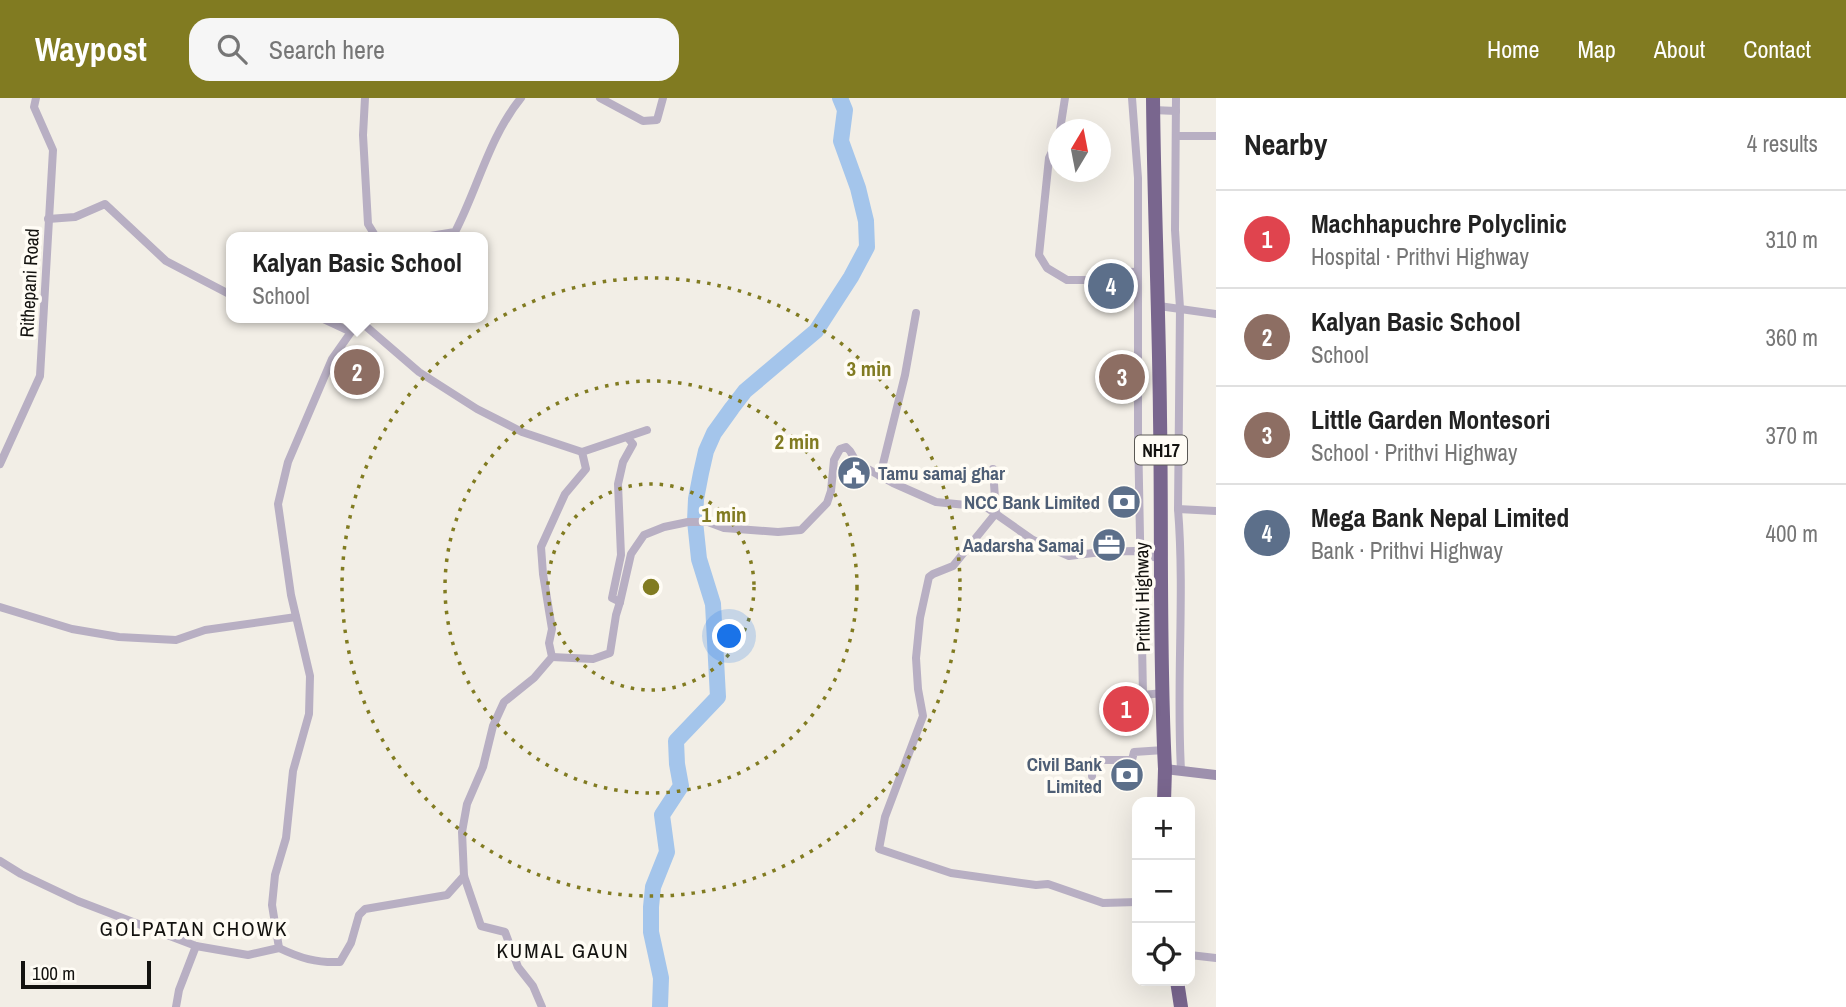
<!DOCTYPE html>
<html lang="en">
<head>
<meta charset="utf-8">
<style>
	:root { --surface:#fff; --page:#f6f6f6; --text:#222; --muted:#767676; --line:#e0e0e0; --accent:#817b21 }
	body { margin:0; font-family:"Archivo Narrow",sans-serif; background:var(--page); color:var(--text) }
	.controls { position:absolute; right:21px; bottom:21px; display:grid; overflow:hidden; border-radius:14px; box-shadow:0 7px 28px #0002 }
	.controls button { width:63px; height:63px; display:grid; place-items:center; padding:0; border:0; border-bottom:2px solid var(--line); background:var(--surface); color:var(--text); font:35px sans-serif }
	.compass { position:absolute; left:1048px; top:21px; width:63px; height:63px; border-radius:50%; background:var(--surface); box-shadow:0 7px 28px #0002; rotate:10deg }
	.scale { position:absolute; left:21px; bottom:18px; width:130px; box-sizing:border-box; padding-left:7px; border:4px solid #13120f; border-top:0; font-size:19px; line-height:24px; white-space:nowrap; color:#13120f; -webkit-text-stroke:5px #fffcf5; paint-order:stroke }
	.you { position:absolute; left:730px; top:539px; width:24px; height:24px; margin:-18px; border:5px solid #fff; border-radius:50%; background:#1a73e8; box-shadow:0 0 0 10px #1a73e833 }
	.badge { display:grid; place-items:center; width:46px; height:46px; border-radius:50%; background:var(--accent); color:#fff; font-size:23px; font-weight:700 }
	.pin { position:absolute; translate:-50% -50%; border:4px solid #fff; box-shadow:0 2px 7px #0006 }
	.popup { position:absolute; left:226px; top:134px; width:262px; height:91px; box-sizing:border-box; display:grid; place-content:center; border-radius:14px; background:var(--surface); filter:drop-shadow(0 2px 5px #0005); font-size:23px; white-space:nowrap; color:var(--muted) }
	.popup b { font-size:26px; color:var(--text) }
	.popup::after { content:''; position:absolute; left:50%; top:100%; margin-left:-14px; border:14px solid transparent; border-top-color:var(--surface) }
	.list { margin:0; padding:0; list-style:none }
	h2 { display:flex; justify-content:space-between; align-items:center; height:91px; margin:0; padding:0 28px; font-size:30px }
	h2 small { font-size:23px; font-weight:400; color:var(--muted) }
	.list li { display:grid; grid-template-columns:46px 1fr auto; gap:21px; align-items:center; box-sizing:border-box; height:98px; padding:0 28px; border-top:2px solid var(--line) }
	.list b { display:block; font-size:26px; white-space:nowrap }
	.list p { margin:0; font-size:23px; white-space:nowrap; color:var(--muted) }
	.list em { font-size:23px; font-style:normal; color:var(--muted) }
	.icon { flex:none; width:38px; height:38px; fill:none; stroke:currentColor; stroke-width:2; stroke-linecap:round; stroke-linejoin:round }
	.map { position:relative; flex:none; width:1216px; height:909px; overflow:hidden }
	header { display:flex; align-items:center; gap:42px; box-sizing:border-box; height:98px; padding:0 35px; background:var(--accent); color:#fff }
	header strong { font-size:33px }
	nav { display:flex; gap:38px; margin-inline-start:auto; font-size:24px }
	.search { width:490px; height:63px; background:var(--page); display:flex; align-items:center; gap:18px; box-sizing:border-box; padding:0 24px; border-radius:21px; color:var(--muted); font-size:26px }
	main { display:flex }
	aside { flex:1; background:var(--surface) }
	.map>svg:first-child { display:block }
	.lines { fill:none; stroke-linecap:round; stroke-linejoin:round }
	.river { stroke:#a4c5eb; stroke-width:16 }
	.street { stroke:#b8afc3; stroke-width:8 }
	.secondary { stroke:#9d90ad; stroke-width:10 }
	.highway { stroke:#79668e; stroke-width:14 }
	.ring { fill:none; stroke:#817b21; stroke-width:3.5; stroke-dasharray:3.5 7 }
	.labels { text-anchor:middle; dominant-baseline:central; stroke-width:7; stroke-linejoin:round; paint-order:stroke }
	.shield { fill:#fffcf5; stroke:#5a5854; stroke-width:2 }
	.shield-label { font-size:18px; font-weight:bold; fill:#13120f }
	.street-label { font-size:19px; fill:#13120f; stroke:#fffcf5 }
	.service-label { font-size:19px; font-weight:bold; fill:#4e5e75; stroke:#fffcf5; text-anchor:end }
	.neighbourhood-label { font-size:21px; letter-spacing:2px; fill:#13120f; stroke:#fffcf5 }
	.centre { fill:#817b21; stroke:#fffcf5; stroke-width:3.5 }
	.ring-label { font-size:21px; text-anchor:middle; font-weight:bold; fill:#817b21; stroke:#fffcf5; stroke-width:7; stroke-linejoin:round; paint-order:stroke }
</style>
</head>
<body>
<header>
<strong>Waypost</strong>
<div class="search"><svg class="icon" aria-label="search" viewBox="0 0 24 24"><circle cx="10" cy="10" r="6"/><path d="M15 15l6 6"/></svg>Search here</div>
<nav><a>Home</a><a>Map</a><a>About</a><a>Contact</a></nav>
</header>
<main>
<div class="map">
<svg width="1216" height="909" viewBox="0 0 1216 909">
	<rect width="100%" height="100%" fill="#f2eee6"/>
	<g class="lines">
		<path class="river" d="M660,909L661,880L651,834V809L653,789L667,754L662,717L681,688L677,666L676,643L718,599L713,506L699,461L695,423L696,401L701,375L706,353L714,335L732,310L745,293L816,233L851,179L867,149L866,123L858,90L841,43L845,12L840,0"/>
		<g class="street">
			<path d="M365,0L363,37L368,126L376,139"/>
			<path d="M600,0L643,23L657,22L663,0"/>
			<path d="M1132,0L1138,80V333L1143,597L1163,595"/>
			<path d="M1176,0L1175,132L1180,210L1178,411C1185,498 1176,585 1181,672"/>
			<path d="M1153,12L1176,13"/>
			<path d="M1060,32L1065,0"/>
			<path d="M1176,38H1216"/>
			<path d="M1058,41L1049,60L1039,157L1047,170L1067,182H1089L1102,173L1137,174"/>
			<path d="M48,121L75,119L105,106L166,163L231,197"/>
			<path d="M424,139L455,134C478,90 489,39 521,0"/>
			<path d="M1159,208L1216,216"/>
			<path d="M351,234L361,224L419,274L477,311L522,334L582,354"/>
			<path d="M0,366L40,278L53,52L34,9L36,0"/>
			<path d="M993,371L996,415L953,468L933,476L929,479L920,520L916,560L918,591L923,618L885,719L879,751L951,775L1036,787L1048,786L1103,805L1137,804"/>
			<path d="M880,378L905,277L916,215"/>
			<path d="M1178,411L1216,413"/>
			<path d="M620,504L631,456L644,437L664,429L688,424H708L724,430L778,434L801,432L827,405L831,393L834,362L840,351L846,349L850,353L857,365L893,385L936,404L986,409L1033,442L1069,458L1101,454L1134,453L1160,461"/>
			<path d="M0,509L72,531L119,539L176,542L205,532L296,519"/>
			<path d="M552,559L593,561L610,555L616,517L620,504L612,500L621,457L618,386L623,364L633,346L627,339"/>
			<path d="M1092,678L1093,662H1132L1134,654L1164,652"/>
			<path d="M0,763L21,776L78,803L196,848L248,857L279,850L272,807L275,777L286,740L293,673L309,616L310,578L291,497L278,406L288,364L332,261L351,234L321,220"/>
			<path d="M279,850C300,860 316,865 340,864L351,845L359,817L365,811L447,797L464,778"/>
			<path d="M1190,857L1216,860"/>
			<path d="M176,909L179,892L196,848"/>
			<path d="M542,909L533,888L518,869L505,834L481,828L464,778L462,734L467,706L483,669L493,628L504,604L534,580L552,559L549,545L552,531L543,476L541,449L565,396L586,371L582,354L647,332"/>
		</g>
		<path class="secondary" d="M1165,671L1216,677"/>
		<g class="highway">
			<path d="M1153,0C1154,107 1159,213 1160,319C1162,437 1159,554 1165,671L1164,704"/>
			<path d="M1177,883L1181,909"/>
		</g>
	</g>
	<g class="ring">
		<circle cx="651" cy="489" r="103"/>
		<circle cx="651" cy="489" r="206"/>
		<circle cx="651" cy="489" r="309"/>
	</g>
	<defs>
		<g id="civic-disc" transform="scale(1.75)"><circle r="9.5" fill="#5c6f8a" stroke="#fffcf5"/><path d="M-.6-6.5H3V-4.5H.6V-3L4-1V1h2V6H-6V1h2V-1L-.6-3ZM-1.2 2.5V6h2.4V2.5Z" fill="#fff"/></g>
		<g id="bank-disc" transform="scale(1.75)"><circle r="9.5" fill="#5c6f8a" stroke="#fffcf5"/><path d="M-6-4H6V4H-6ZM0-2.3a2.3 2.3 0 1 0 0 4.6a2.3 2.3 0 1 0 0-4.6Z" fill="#fff"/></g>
		<g id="office-disc" transform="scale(1.75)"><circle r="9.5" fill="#5c6f8a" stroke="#fffcf5"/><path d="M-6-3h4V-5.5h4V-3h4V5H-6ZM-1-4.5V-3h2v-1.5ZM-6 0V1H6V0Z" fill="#fff"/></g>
	</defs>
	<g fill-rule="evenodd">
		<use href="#civic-disc" x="854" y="375"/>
		<use href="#bank-disc" x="1124" y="404"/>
		<use href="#office-disc" x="1109" y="447"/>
		<use href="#bank-disc" x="1127" y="677"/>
	</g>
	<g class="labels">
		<rect class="shield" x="1135" y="337.5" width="52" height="29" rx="5"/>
		<g class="shield-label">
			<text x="1161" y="352">NH17</text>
		</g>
		<g class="street-label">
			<text transform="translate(29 185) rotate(-87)">Rithepani Road</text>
			<text transform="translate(1142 499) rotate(-91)">Prithvi Highway</text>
		</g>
		<g class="service-label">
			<text x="878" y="375" text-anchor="start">Tamu samaj ghar</text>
			<text x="1100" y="404">NCC Bank Limited</text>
			<text x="1084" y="447">Aadarsha Samaj</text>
			<text x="1102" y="666">Civil Bank<tspan x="1102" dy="22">Limited</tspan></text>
		</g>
		<g class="neighbourhood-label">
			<text x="194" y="830">GOLPATAN CHOWK</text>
			<text x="563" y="852">KUMAL GAUN</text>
		</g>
	</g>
	<circle cx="651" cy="489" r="10" class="centre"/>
	<g class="ring-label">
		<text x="869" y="278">3 min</text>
		<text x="797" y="351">2 min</text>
		<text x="724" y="424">1 min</text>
	</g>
</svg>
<div class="controls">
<button>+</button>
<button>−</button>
<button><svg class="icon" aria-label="locate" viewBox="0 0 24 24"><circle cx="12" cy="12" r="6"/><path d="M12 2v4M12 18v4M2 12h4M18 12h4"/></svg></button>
</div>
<svg class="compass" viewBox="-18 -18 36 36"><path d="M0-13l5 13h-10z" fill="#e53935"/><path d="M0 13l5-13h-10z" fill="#767676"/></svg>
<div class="scale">100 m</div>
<div class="you"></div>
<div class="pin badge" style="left:1126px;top:611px;background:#e0444e">1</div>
<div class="pin badge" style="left:357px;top:274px;background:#8d6e63">2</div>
<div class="popup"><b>Kalyan Basic School</b>School</div>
<div class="pin badge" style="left:1122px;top:279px;background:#8d6e63">3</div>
<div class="pin badge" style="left:1111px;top:188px;background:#5c6f8a">4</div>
</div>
<aside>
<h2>Nearby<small>4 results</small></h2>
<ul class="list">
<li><span class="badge" style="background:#e0444e">1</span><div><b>Machhapuchre Polyclinic</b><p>Hospital · Prithvi Highway</p></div><em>310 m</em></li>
<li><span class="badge" style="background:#8d6e63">2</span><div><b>Kalyan Basic School</b><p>School</p></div><em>360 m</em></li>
<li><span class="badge" style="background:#8d6e63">3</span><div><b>Little Garden Montesori</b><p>School · Prithvi Highway</p></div><em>370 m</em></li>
<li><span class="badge" style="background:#5c6f8a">4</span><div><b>Mega Bank Nepal Limited</b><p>Bank · Prithvi Highway</p></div><em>400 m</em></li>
</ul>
</aside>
</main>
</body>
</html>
